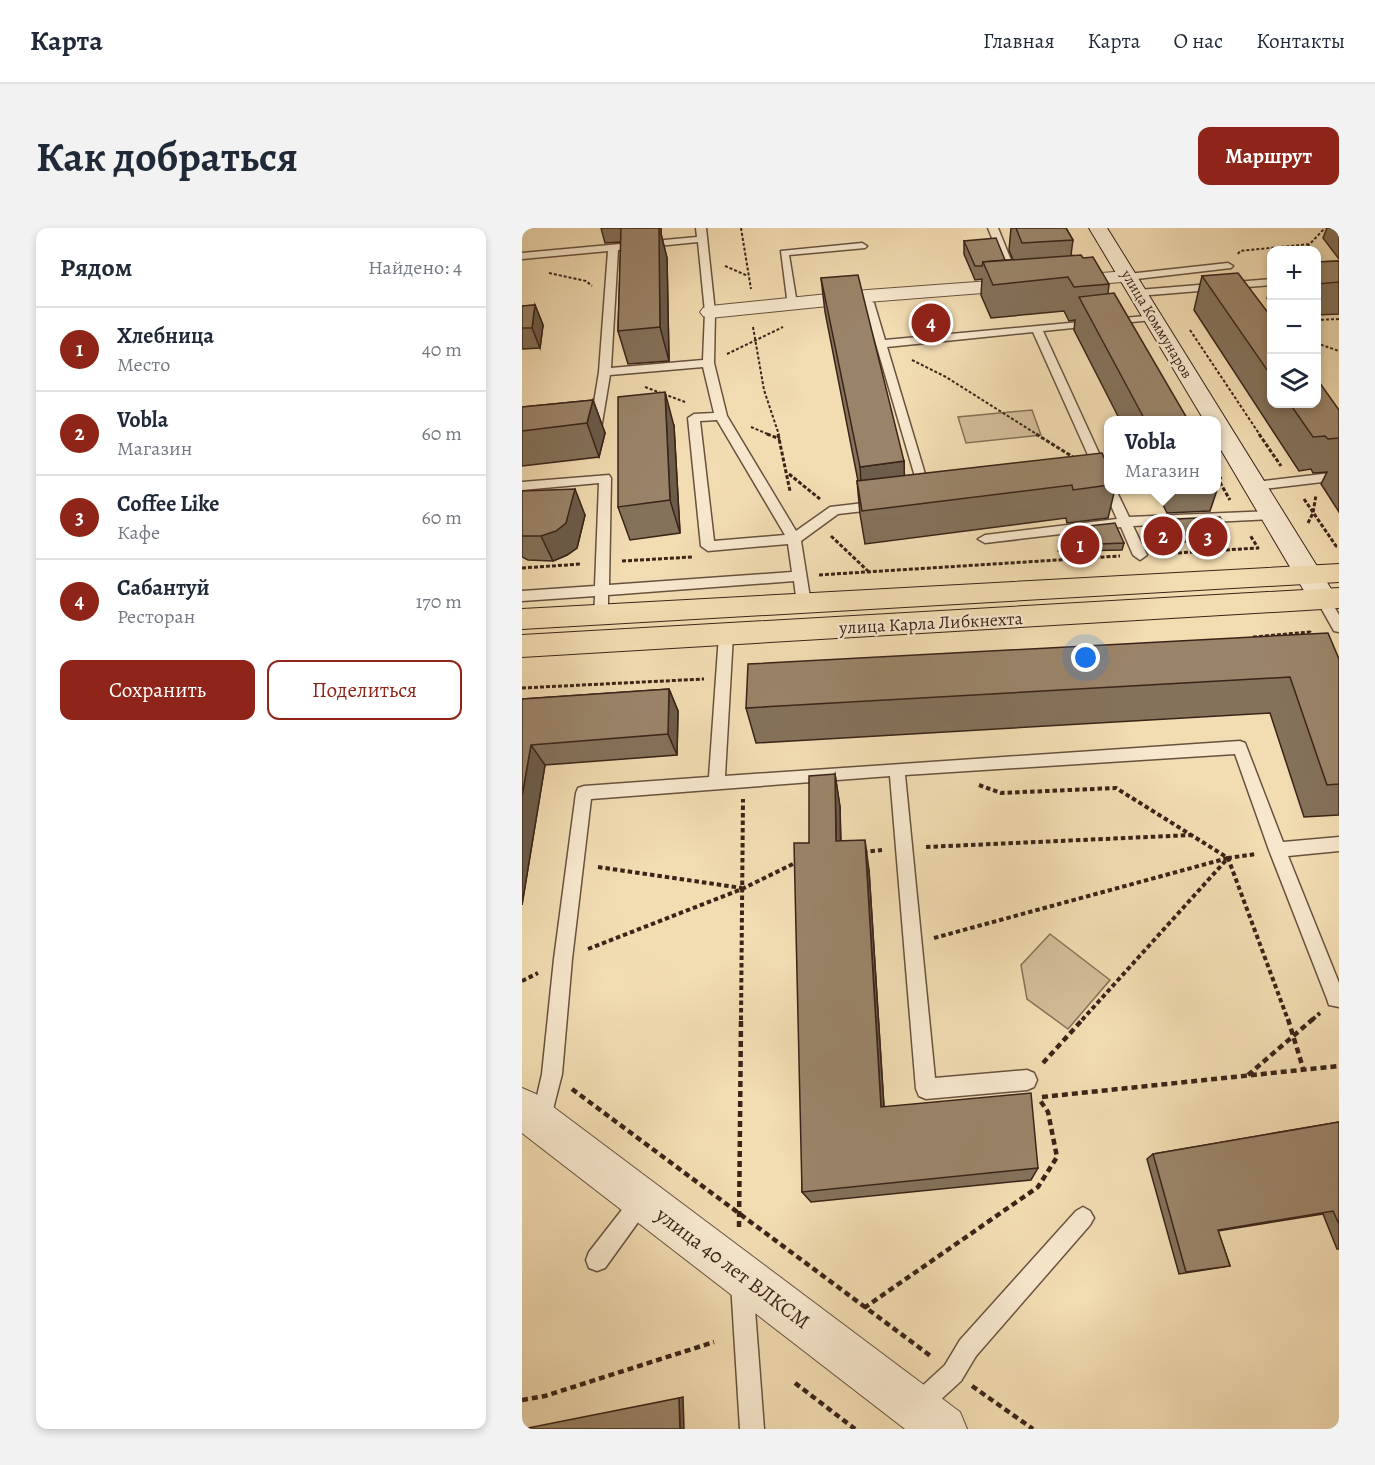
<!DOCTYPE html>
<html lang="ru">
<head>
<meta charset="utf-8">
<style>
	:root { --surface:#fff; --page:#f2f2f3; --text:#1f2937; --muted:#747a83; --line:#e0e1e3; --accent:#8f2418 }
	body { margin:0; font-family:Alegreya,serif; background:var(--page); color:var(--text) }
	.controls { position:absolute; right:18px; top:18px; display:grid; overflow:hidden; border-radius:12px; box-shadow:0 3px 9px #0003 }
	.controls button { width:54px; height:54px; display:grid; place-items:center; padding:0; border:0; border-bottom:2px solid var(--line); background:var(--surface); color:var(--text); font:30px sans-serif }
	.you { position:absolute; left:564px; top:430px; width:21px; height:21px; margin:-15px; border:4px solid #fff; border-radius:50%; background:#1a73e8; box-shadow:0 0 0 9px #1a73e833 }
	.badge { display:grid; place-items:center; width:39px; height:39px; border-radius:50%; background:var(--accent); color:#fff; font-size:20px; font-weight:700 }
	.pin { position:absolute; translate:-50% -50%; border:3px solid #fff; box-shadow:0 2px 6px #0006 }
	.popup { position:absolute; left:582px; top:188px; width:117px; height:78px; box-sizing:border-box; display:grid; place-content:center; border-radius:12px; background:var(--surface); filter:drop-shadow(0 2px 4px #0005); font-size:20px; white-space:nowrap; color:var(--muted) }
	.popup b { font-size:22px; color:var(--text) }
	.popup::after { content:''; position:absolute; left:50%; top:100%; margin-left:-12px; border:12px solid transparent; border-top-color:var(--surface) }
	.list { margin:0; padding:0; list-style:none }
	h2 { display:flex; justify-content:space-between; align-items:center; height:78px; margin:0; padding:0 24px; font-size:26px }
	h2 small { font-size:20px; font-weight:400; color:var(--muted) }
	.list li { display:grid; grid-template-columns:39px 1fr auto; gap:18px; align-items:center; box-sizing:border-box; height:84px; padding:0 24px; border-top:2px solid var(--line) }
	.list b { display:block; font-size:22px; white-space:nowrap }
	.list p { margin:0; font-size:20px; white-space:nowrap; color:var(--muted) }
	.list em { font-size:20px; font-style:normal; color:var(--muted) }
	.actions { display:flex; gap:12px; padding:18px 24px }
	.actions a { flex:1; padding:14px 0; border:2px solid var(--accent); border-radius:12px; text-align:center; font-size:21px; color:var(--accent) }
	.actions .main { background:var(--accent); color:#fff }
	.icon { flex:none; width:33px; height:33px; fill:none; stroke:currentColor; stroke-width:2; stroke-linecap:round; stroke-linejoin:round }
	.map { position:relative; flex:none; width:817px; height:1201px; overflow:hidden; border-radius:12px }
	header { display:flex; align-items:center; gap:36px; box-sizing:border-box; height:84px; padding:0 30px; background:var(--surface); border-bottom:2px solid var(--line) }
	header strong { font-size:28px }
	nav { display:flex; gap:33px; margin-inline-start:auto; font-size:21px }
	.intro { display:flex; align-items:center; justify-content:space-between; box-sizing:border-box; height:144px; padding:0 36px }
	h1 { margin:0; font-size:42px }
	.button { padding:15px 27px; border-radius:12px; background:var(--accent); color:#fff; font-size:21px; font-weight:700 }
	main { display:flex; gap:36px; padding:0 36px }
	aside { flex:1; background:var(--surface); border-radius:12px; box-shadow:0 3px 9px #0003 }
	.map>svg:first-child { display:block }
	.green { fill:#d3bd98; stroke:#867058; stroke-width:1.5 }
	.lines { fill:none; stroke-linecap:round; stroke-linejoin:round }
	.lane-casing { stroke:#68523f; stroke-width:3 }
	.street-casing { stroke:#68523f; stroke-width:2 }
	.secondary-casing { stroke:#3a2419; stroke-width:2 }
	.primary-casing { stroke:#3a2419; stroke-width:2 }
	.path-far3 { stroke:#3a2419; stroke-width:2; stroke-dasharray:3 2; stroke-linecap:butt }
	.path-far2 { stroke:#3a2419; stroke-width:3; stroke-dasharray:4 2; stroke-linecap:butt }
	.path-far1 { stroke:#3a2419; stroke-width:4; stroke-dasharray:4.5 3; stroke-linecap:butt }
	.path { stroke:#3a2419; stroke-width:4.5; stroke-dasharray:6 4; stroke-linecap:butt }
	.lane { fill:#f7e8cd; fill-rule:evenodd }
	.street { fill:#f7e8cd; fill-rule:evenodd }
	.secondary { fill:#f7e8cd; fill-rule:evenodd }
	.primary { fill:#f2dcb2; fill-rule:evenodd }
	.wall { fill:#84725a; stroke:#3a2419; stroke-width:1.5 }
	.shaded-wall { fill:#6c5c4a; stroke:#3a2419; stroke-width:1.5 }
	.building { fill:#9a8469; stroke:#3a2419; stroke-width:1.5 }
	.labels { text-anchor:middle; dominant-baseline:central; stroke-width:4.5; stroke-linejoin:round; paint-order:stroke }
	.far-street-label { font-size:15px; fill:#3a2419; stroke:#f7e8cd }
	.street-label { font-size:18px; fill:#3a2419; stroke:#f7e8cd }
	.near-street-label { font-size:21px; fill:#3a2419; stroke:#f7e8cd }
</style>
</head>
<body>
<header>
<strong>Карта</strong>
<nav><a>Главная</a><a>Карта</a><a>О нас</a><a>Контакты</a></nav>
</header>
<div class="intro"><h1>Как добраться</h1><a class="button">Маршрут</a></div>
<main>
<aside>
<h2>Рядом<small>Найдено: 4</small></h2>
<ul class="list">
<li><span class="badge">1</span><div><b>Хлебница</b><p>Место</p></div><em>40 m</em></li>
<li><span class="badge">2</span><div><b>Vobla</b><p>Магазин</p></div><em>60 m</em></li>
<li><span class="badge">3</span><div><b>Coffee Like</b><p>Кафе</p></div><em>60 m</em></li>
<li><span class="badge">4</span><div><b>Сабантуй</b><p>Ресторан</p></div><em>170 m</em></li>
</ul>
<div class="actions"><a class="main">Сохранить</a><a>Поделиться</a></div>
</aside>
<div class="map">
<svg width="817" height="1201" viewBox="0 0 817 1201">
	<rect width="100%" height="100%" fill="#f2dcb2"/>
	<filter id="stains"><feTurbulence type="fractalNoise" baseFrequency=".00333" numOctaves="4"/><feColorMatrix values="0 0 0 0 .2 0 0 0 0 .09 0 0 0 0 .02 0 0 0 .5 -.17"/></filter>
	<radialGradient id="worn" r=".72"><stop offset=".6" stop-color="#630" stop-opacity="0"/><stop offset="1" stop-color="#630" stop-opacity=".3"/></radialGradient>
	<g class="green">
		<path d="M510,182L519,207L444,215L436,189Z"/>
		<path d="M528,706L588,752L546,801L505,771L499,737Z"/>
	</g>
	<g class="lines">
		<g class="lane-casing">
			<g id="lane">
				<path d="M174,0H184L193,84L192,135L205,188L274,303L308,279L359,273L365,277L359,281L316,286L279,313L289,376L282,381L275,376L272,353L86,367V388L79,393L72,388L73,368L0,373V363L73,358L77,255L0,262V254L87,247L89,250L87,357L270,344L266,316L186,323L179,318L166,190L172,186L192,185L181,139L88,147L79,201L69,206L63,202L68,199L77,144L86,23L0,31V25L175,9ZM176,14L183,84L181,132L89,140L96,22ZM195,192L263,307L192,313L178,193Z"/>
				<path d="M466,0H476L497,52L496,54L487,52Z"/>
				<path d="M340,15L345,18L343,20L267,27L275,76L266,78L259,23Z"/>
				<path d="M706,35L711,38L709,40L606,52L601,49L606,46Z"/>
				<path d="M750,51V57L616,68L611,65L616,62Z"/>
				<path d="M347,72L352,75L363,112L634,87L635,89L630,92L521,103L587,247L585,250H577L575,247L511,104L365,119L409,266L403,270L399,269L342,75Z"/>
				<path d="M817,244V252L734,262L728,258L734,254Z"/>
				<path d="M587,258V262H594L607,289L751,283L757,287L751,291L611,298L625,327L618,332L611,327L599,299L463,315L456,311L463,307L595,291L582,262Z"/>
				<path d="M801,366L806,368L817,387V404L812,403L794,371Z"/>
				<path d="M204,402L211,407L203,548L718,513L723,515L761,614L817,609V623L766,628L817,755V779L807,777L805,771L747,622L713,526L383,547L413,850L505,842L512,845L515,852L512,859L505,862L404,871L397,868L394,861L368,548L69,571L50,731L40,846L26,901L19,904L12,901L9,894L20,846L32,731L54,565L56,560L62,558L187,549L197,407Z"/>
				<path d="M120,962L127,965L130,972L127,979L83,1040L75,1043L67,1040L64,1032L67,1024L113,965Z"/>
				<path d="M561,979L568,983L572,990L568,997L454,1128L439,1153L402,1187L394,1191L386,1187L382,1179L386,1171L423,1137L438,1112L554,983Z"/>
				<path d="M220,1044L228,1047L231,1055L242,1201H218L209,1055L212,1047Z"/>
			</g>
		</g>
		<g class="street-casing">
			<g id="street">
				<path d="M606,43L613,45L616,49L613,53L345,74L188,90L181,88L178,84L181,80L188,78L345,62Z"/>
				<path d="M0,860L14,866L438,1184L445,1201H383L0,905Z"/>
			</g>
		</g>
		<g class="secondary-casing">
			<path id="secondary" d="M567,0H585L811,364L815,371L811,378L801,381L791,378L695,215V192H682Z"/>
		</g>
		<g class="primary-casing">
			<g id="primary">
				<path d="M817,336V354L0,401V381Z"/>
				<path d="M817,360V380L0,429V407Z"/>
			</g>
		</g>
		<g class="path-far3">
			<path d="M219,0L229,61"/>
			<path d="M782,22L803,0"/>
			<path d="M716,26L718,23L788,16"/>
			<path d="M203,38L226,48"/>
			<path d="M27,45L64,53L70,58"/>
			<path d="M794,92L817,91"/>
			<path d="M231,99L242,162L257,207"/>
			<path d="M668,102L738,207"/>
			<path d="M794,115L817,123"/>
			<path d="M205,126L261,99"/>
			<path d="M390,132L424,149L516,207"/>
			<path d="M123,159L163,174"/>
			<path d="M229,199L248,207"/>
		</g>
		<g class="path-far2">
			<path d="M245,206L258,211"/>
			<path d="M256,206L268,263"/>
			<path d="M514,206L551,229"/>
			<path d="M737,206L759,238"/>
			<path d="M267,246L298,271"/>
			<path d="M695,249L708,272"/>
			<path d="M782,271L814,318H817"/>
			<path d="M786,295L791,285L794,267"/>
			<path d="M309,308L347,344"/>
			<path d="M536,322L550,331"/>
			<path d="M638,326L736,320L728,307"/>
			<path d="M100,333L170,329"/>
			<path d="M0,340L59,336"/>
			<path d="M297,347L598,328"/>
			<path d="M731,409L788,404L790,408"/>
			<path d="M0,460L182,451"/>
		</g>
		<g class="path-far1">
			<path d="M457,557L479,565L594,560L706,630L766,792"/>
			<path d="M404,619L670,607"/>
			<path d="M341,624L360,622"/>
			<path d="M76,639L220,660"/>
			<path d="M412,710L706,630"/>
			<path d="M66,721L220,661L277,633"/>
			<path d="M0,753L16,745"/>
			<path d="M219,792L221,571"/>
			<path d="M560,792L706,630L734,626"/>
			<path d="M790,792L798,785"/>
		</g>
		<g class="path">
			<path d="M766,791L781,840"/>
			<path d="M521,835L561,791"/>
			<path d="M726,847L791,791"/>
			<path d="M50,861L410,1129"/>
			<path d="M520,869L817,838"/>
			<path d="M217,999L219,791"/>
			<path d="M342,1080L516,959L535,929L526,884L517,871"/>
			<path d="M273,1155L333,1201"/>
			<path d="M450,1158L511,1201"/>
			<path d="M0,1172L23,1168L192,1114"/>
		</g>
		<use href="#lane" class="lane"/>
		<use href="#street" class="street"/>
		<use href="#secondary" class="secondary"/>
		<use href="#primary" class="primary"/>
	</g>
	<g class="wall">
		<path d="M79,0H139V6L145,30L147,133L106,136L96,103L99,14L83,15Z"/>
		<path d="M489,0H544L551,12L549,27L561,30L587,56L586,66L666,192H598L552,102L553,92L547,93L542,83L469,90L459,67L460,51L453,52L442,26V13L483,32H491L487,22Z"/>
		<path d="M805,0H817V31L801,10Z"/>
		<path d="M817,33V86L795,87V34Z"/>
		<path d="M680,48L750,90V176H795L817,182V284L799,256L805,244L791,245L789,241L777,243L672,82Z"/>
		<path d="M299,50L382,233V248L587,241V261H593L586,290L545,295L544,290L343,316L338,286L335,253H336L303,84Z"/>
		<path d="M750,57V76L745,70Z"/>
		<path d="M13,77L21,97L18,120L0,121V78Z"/>
		<path d="M71,172L83,205L77,229L0,238V179Z"/>
		<path d="M152,198L158,305L108,312L96,279Z"/>
		<path d="M695,242L699,250L688,283L645,285L633,261H695Z"/>
		<path d="M0,263L63,287L55,320L45,327L31,333L6,332L0,329Z"/>
		<path d="M654,291L705,303L703,310L695,311L694,313L660,314L652,298Z"/>
		<path d="M549,300L602,315L600,322L551,323L548,307Z"/>
		<path d="M817,431V587L782,589L748,485L234,515L224,480Z"/>
		<path d="M147,461L156,483L155,527L23,537L0,677V471Z"/>
		<path d="M313,546L318,579L319,613L347,642L362,879L516,940L509,952L289,974L280,964L287,615Z"/>
		<path d="M817,894V1021H815L801,986L696,1003L708,1038L657,1046L625,931L631,926Z"/>
	</g>
	<g class="shaded-wall">
		<path d="M136,0H139V6L145,30L147,133L138,99Z"/>
		<path d="M13,77L21,97L18,120L10,100Z"/>
		<path d="M143,164L152,198L158,305L148,272Z"/>
		<path d="M71,172L83,205L77,229L65,195Z"/>
		<path d="M382,233L383,267L340,272L338,239Z"/>
		<path d="M53,261L63,287L55,320L45,327L31,333L19,308Z"/>
		<path d="M147,461L156,483L155,527L146,506Z"/>
		<path d="M9,517L23,537L0,677V568Z"/>
		<path d="M313,546L318,579L319,643L314,613Z"/>
		<path d="M343,612L347,642L363,895L359,879Z"/>
		<path d="M161,1169L162,1201H158L157,1170Z"/>
	</g>
	<g class="building">
		<path d="M99,0H137L138,99L96,103Z"/>
		<path d="M494,0H544L551,12L500,15Z"/>
		<path d="M474,10L483,32L461,34L460,38H453L442,13Z"/>
		<path d="M559,27L561,30L571,29L587,56L552,59L546,49L471,57L461,34Z"/>
		<path d="M817,33V54L795,56V34Z"/>
		<path d="M716,45L750,90V149L680,48Z"/>
		<path d="M336,47L382,233L338,239L299,50Z"/>
		<path d="M592,65L666,192H623L557,69Z"/>
		<path d="M13,77L10,100H0V78Z"/>
		<path d="M795,151L817,182V210L806,211L803,208L791,209L768,176H795Z"/>
		<path d="M143,164L148,272L96,279V169Z"/>
		<path d="M71,172L65,195L0,203V179Z"/>
		<path d="M580,225L587,241V257L551,262L550,257L340,283L335,253Z"/>
		<path d="M695,242L699,250H695Z"/>
		<path d="M53,261L44,295L34,303L19,308H0V263Z"/>
		<path d="M698,289L705,303L695,304L696,306L662,307L654,291Z"/>
		<path d="M593,295L602,315L552,317L549,300Z"/>
		<path d="M806,405L817,431V556L805,557L768,449L224,480L226,436Z"/>
		<path d="M147,461L146,506L9,517L0,568V471Z"/>
		<path d="M313,546L314,613L343,612L359,879L509,865L516,940L280,964L272,615H287V548Z"/>
		<path d="M817,894V996L811,983L696,1002L708,1038L664,1044L631,926Z"/>
		<path d="M157,1170L158,1201H1Z"/>
	</g>
	<g class="labels">
		<g class="far-street-label">
			<text transform="translate(635 96) rotate(59)">улица Коммунаров</text>
		</g>
		<g class="street-label">
			<text transform="translate(409 395) rotate(-3)">улица Карла Либкнехта</text>
		</g>
		<g class="near-street-label">
			<text transform="translate(211 1040) rotate(37)">улица 40 лет ВЛКСМ</text>
		</g>
	</g>
	<rect width="100%" height="100%" filter="url(#stains)"/>
	<rect width="100%" height="100%" fill="url(#worn)"/>
</svg>
<div class="controls">
<button>+</button>
<button>−</button>
<button><svg class="icon" aria-label="layers" viewBox="0 0 24 24"><path d="M12 4l9 5-9 5-9-5zM3 14l9 5 9-5"/></svg></button>
</div>
<div class="you"></div>
<div class="pin badge" style="left:558px;top:317px">1</div>
<div class="pin badge" style="left:641px;top:308px">2</div>
<div class="popup"><b>Vobla</b>Магазин</div>
<div class="pin badge" style="left:686px;top:309px">3</div>
<div class="pin badge" style="left:409px;top:95px">4</div>
</div>
</main>
</body>
</html>
